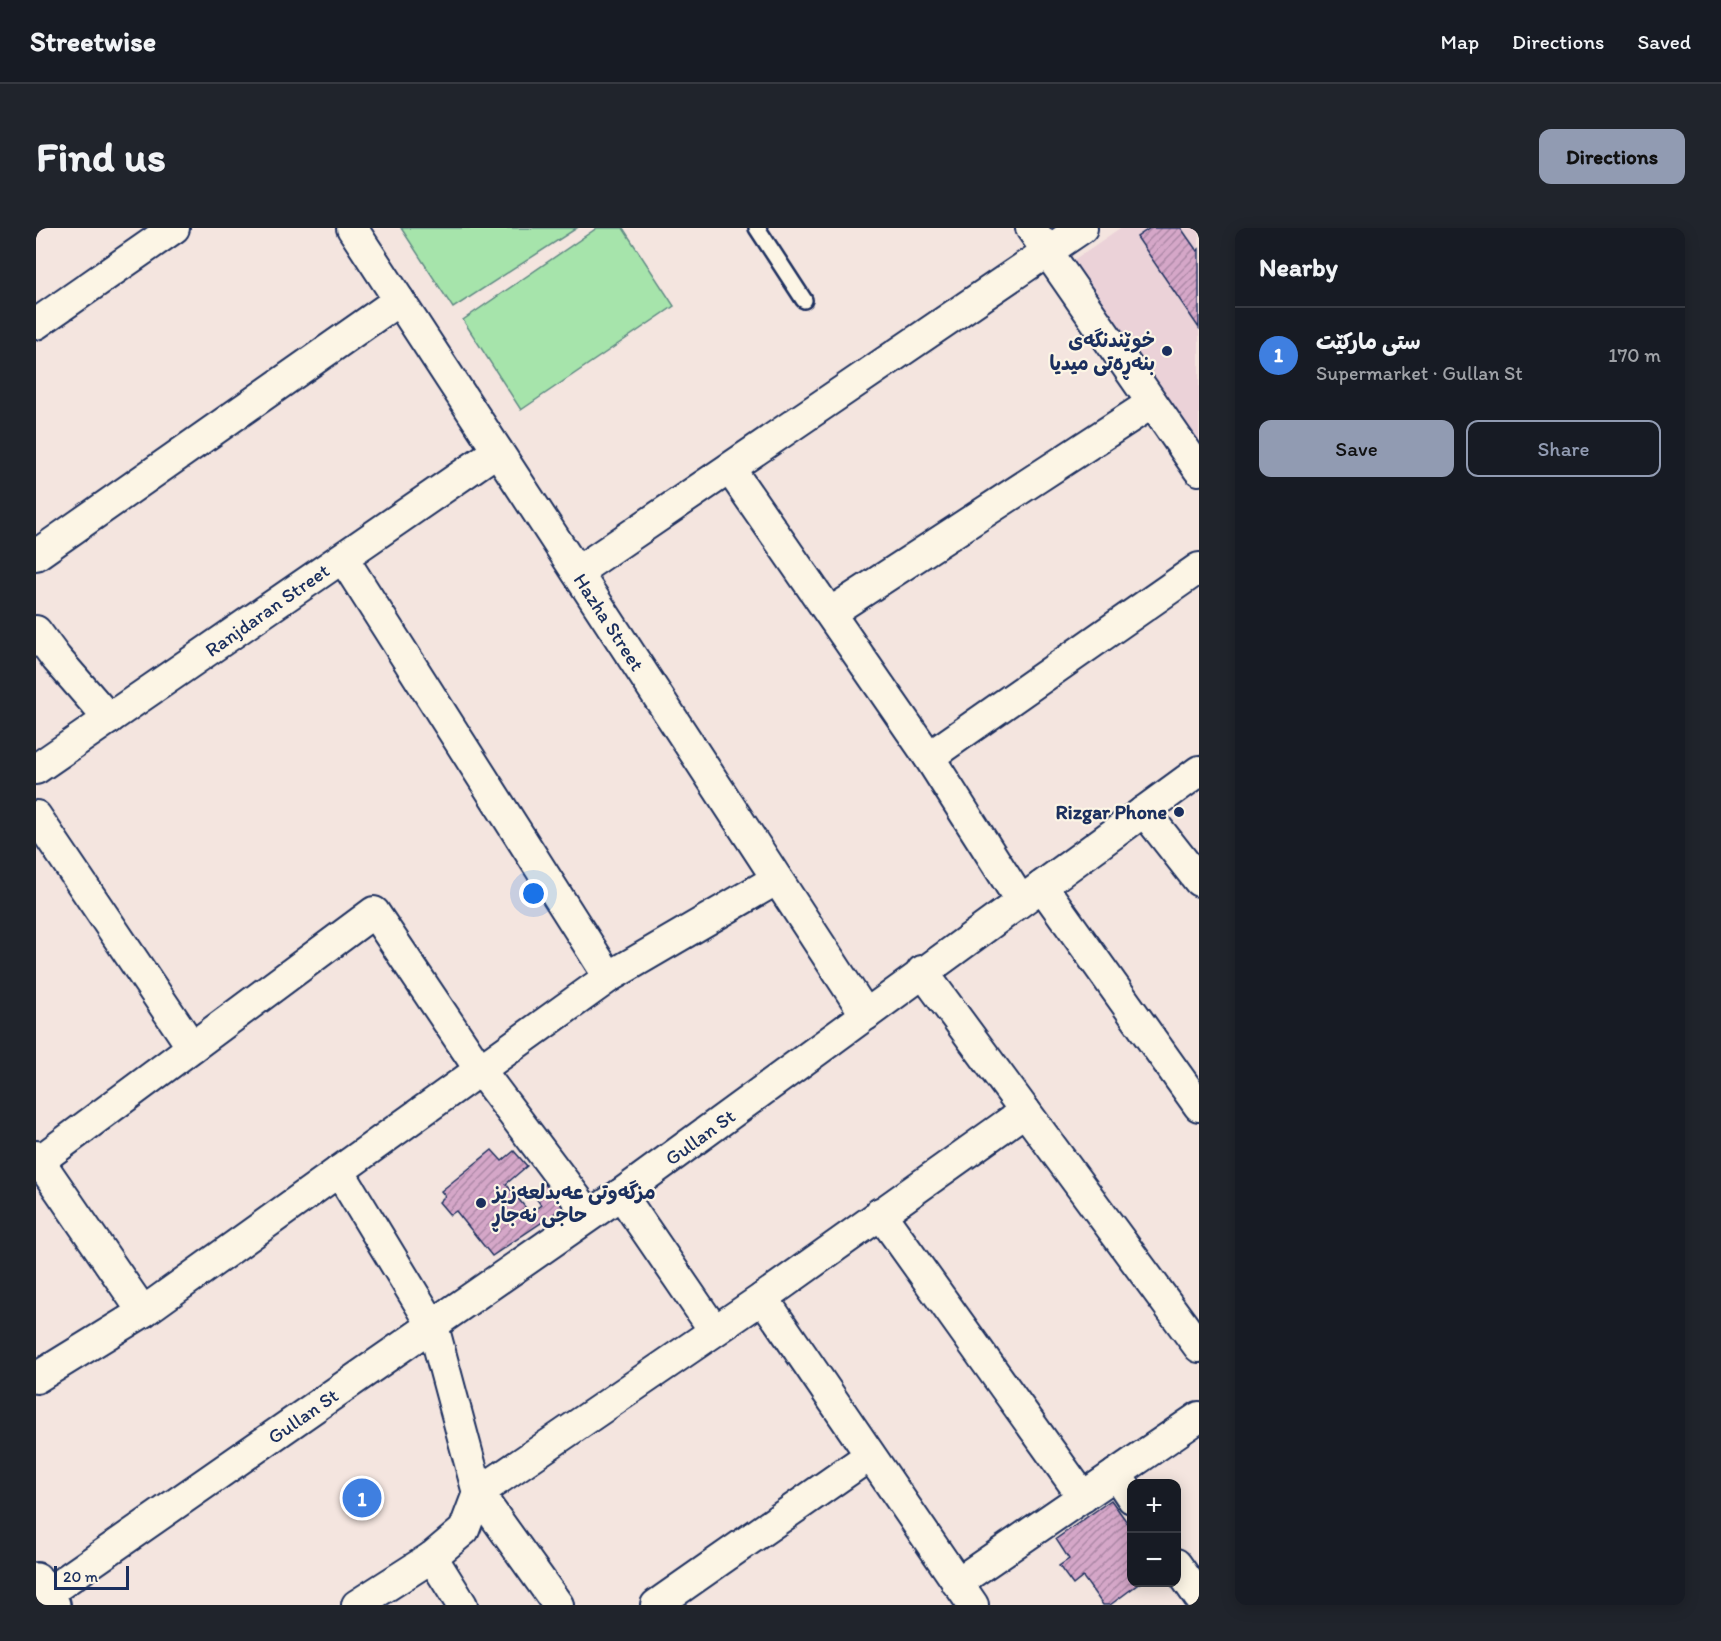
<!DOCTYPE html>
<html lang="en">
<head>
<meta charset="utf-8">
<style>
	:root { --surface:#171b24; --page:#20242c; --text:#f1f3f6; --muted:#9ea1a6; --line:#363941; --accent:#919bb2 }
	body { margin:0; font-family:Itim,"Playpen Sans Arabic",sans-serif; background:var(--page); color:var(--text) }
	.controls { position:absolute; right:18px; bottom:18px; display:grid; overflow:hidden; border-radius:12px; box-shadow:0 3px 15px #0003 }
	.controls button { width:54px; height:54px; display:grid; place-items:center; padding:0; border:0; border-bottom:2px solid var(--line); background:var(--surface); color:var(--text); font:30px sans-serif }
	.scale { position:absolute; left:18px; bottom:15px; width:75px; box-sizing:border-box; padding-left:6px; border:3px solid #1b2f5e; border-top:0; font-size:16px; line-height:21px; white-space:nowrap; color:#1b2f5e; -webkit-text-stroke:4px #fcf5e5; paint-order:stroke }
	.you { position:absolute; left:498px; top:666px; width:21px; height:21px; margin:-15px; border:4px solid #fff; border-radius:50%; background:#1a73e8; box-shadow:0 0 0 9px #1a73e833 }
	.badge { display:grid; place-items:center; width:39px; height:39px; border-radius:50%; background:var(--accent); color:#fff; font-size:20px; font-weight:700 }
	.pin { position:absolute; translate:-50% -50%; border:3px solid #fff; box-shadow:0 2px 6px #0006 }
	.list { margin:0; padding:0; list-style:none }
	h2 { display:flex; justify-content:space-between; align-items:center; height:78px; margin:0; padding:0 24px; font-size:26px }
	h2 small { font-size:20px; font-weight:400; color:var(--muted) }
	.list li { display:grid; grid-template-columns:39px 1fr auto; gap:18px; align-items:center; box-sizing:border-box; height:96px; padding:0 24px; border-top:2px solid var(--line) }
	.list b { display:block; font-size:22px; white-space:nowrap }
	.list p { margin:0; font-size:20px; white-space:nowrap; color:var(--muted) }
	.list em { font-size:20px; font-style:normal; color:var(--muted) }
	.actions { display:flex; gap:12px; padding:18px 24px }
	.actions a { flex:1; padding:14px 0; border:2px solid var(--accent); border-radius:12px; text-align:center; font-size:21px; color:var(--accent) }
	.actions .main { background:var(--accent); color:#111 }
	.map { position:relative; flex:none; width:1163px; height:1377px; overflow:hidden; border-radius:12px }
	header { display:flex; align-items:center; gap:36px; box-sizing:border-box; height:84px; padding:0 30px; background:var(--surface); border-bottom:2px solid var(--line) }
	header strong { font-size:28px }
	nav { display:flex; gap:33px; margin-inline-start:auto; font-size:21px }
	.intro { display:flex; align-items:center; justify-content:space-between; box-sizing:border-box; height:144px; padding:0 36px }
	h1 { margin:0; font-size:42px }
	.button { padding:15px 27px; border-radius:12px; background:var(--accent); color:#111; font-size:21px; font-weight:700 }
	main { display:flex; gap:36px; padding:0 36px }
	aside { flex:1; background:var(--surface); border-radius:12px; box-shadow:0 3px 15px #0003 }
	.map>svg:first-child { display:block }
	.built { fill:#ebd2d8 }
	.pitch { fill:#a6e4ab; stroke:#608a84; stroke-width:1.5 }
	.building { fill:url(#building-hatch); stroke:#1b2f5e; stroke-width:1.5 }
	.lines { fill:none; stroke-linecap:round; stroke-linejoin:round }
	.service-casing { stroke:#1b2f5e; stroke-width:20 }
	.minor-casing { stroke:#1b2f5e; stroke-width:34 }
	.secondary-casing { stroke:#1b2f5e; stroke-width:38 }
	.service { stroke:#fcf5e5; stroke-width:15 }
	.minor { stroke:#fcf5e5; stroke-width:30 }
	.secondary { stroke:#fcf5e5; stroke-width:33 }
	.poi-dot { fill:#1b2f5e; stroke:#fcf5e5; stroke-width:2 }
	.labels { text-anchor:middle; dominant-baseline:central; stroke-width:4.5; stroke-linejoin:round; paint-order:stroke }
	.poi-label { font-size:20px; font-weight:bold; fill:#1b2f5e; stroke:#fcf5e5; text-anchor:end }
	.street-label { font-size:20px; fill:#1b2f5e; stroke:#fcf5e5 }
</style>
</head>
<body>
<header>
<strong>Streetwise</strong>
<nav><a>Map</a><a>Directions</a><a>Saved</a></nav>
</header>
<div class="intro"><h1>Find us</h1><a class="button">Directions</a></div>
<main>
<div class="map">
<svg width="1163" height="1377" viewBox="0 0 1163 1377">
	<defs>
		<pattern id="building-hatch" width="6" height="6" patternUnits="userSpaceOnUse" patternTransform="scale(1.5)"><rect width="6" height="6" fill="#d5a7c8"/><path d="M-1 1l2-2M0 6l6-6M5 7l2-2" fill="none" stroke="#ac88a6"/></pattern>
	</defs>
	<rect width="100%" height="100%" fill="#f4e5df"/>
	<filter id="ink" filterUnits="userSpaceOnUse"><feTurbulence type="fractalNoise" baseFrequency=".0167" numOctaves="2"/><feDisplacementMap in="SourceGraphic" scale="12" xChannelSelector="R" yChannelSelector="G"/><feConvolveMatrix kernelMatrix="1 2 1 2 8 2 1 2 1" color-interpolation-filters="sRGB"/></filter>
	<g filter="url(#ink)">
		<path class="built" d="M1084,0H1163V213L1036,33Z"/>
		<g class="pitch">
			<path d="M365,0H541L417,80Z"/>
			<path d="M561,0H587L638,78L485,182L427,92Z"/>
		</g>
		<g class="building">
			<path d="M1114,0H1145L1161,23L1163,21V100L1101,9Z"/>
			<path d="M456,922L466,933L478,923L491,938L470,956L494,985L505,977L497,966L511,955L530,978L456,1028L420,983L414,987L403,974L409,968L405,963Z"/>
			<path d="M1075,1272L1096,1301V1354H1105L1074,1377H1067L1047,1349L1037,1357L1023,1338L1033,1331L1020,1311Z"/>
		</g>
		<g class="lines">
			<g class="service-casing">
				<path id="service" d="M721,0L768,72"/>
			</g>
			<g class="minor-casing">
				<g id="minor">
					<path d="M316,0L830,787"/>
					<path d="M995,0L1163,242"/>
					<path d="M0,96L138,0"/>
					<path d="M694,241L893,529L984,672"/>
					<path d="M0,327L363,72"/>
					<path d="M307,330L573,749"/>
					<path d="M541,344L1046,0"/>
					<path d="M794,385L1116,175"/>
					<path d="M0,403L20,430L73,491"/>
					<path d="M893,529L1163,340"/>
					<path d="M0,541L461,223"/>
					<path d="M1108,583L1163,653"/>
					<path d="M0,588L156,819"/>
					<path d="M1006,658L1163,878"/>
					<path d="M886,743L1163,1119"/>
					<path d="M0,928L107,1084"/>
					<path d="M3,933L338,684L444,842L553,987"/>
					<path d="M303,943L397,1098L442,1265L522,1377"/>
					<path d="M585,966L678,1102"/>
					<path d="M844,985L1047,1269"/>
					<path d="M727,1070L937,1377"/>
					<path d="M0,1150L107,1084L573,749L741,651"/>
					<path d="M1080,1246L1096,1270"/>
					<path d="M396,1329L426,1377"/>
					<path d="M1140,1336L1163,1369"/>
					<path d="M921,1355L1163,1189"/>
					<path d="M10,1366L585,966L1163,543"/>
					<path d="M321,1377L396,1329L428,1302L442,1265L727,1070L989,883"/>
					<path d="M620,1377L833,1228"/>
				</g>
			</g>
			<g class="secondary-casing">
				<path id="secondary" d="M0,1352L17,1377"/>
			</g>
			<use href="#service" class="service"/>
			<use href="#minor" class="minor"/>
			<use href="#secondary" class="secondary"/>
		</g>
	</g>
	<g class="poi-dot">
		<circle cx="1131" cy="123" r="6"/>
		<circle cx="1143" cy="584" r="6"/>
		<circle cx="445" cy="975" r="6"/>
	</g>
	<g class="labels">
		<g class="poi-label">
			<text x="1119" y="112">خوێندنگەی<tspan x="1119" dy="23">بنەڕەتی میدیا</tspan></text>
			<text x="1131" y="584">Rizgar Phone</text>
			<text x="457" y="964" text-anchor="start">مزگەوتی عەبدلعەزیز<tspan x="457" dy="23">حاجی نەجاڕ</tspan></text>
		</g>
		<g class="street-label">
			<text transform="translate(231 382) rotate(-35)">Ranjdaran Street</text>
			<text transform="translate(573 394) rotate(57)">Hazha Street</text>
			<text transform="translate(664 909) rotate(-36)">Gullan St</text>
			<text transform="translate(267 1188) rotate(-35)">Gullan St</text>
		</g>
	</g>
</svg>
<div class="controls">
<button>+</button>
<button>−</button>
</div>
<div class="scale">20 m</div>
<div class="you"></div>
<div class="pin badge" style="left:326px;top:1270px;background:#3f7fe0">1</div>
</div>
<aside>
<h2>Nearby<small></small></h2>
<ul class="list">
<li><span class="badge" style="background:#3f7fe0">1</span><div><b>ستی مارکێت</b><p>Supermarket · Gullan St</p></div><em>170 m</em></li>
</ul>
<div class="actions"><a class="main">Save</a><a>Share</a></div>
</aside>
</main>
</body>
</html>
